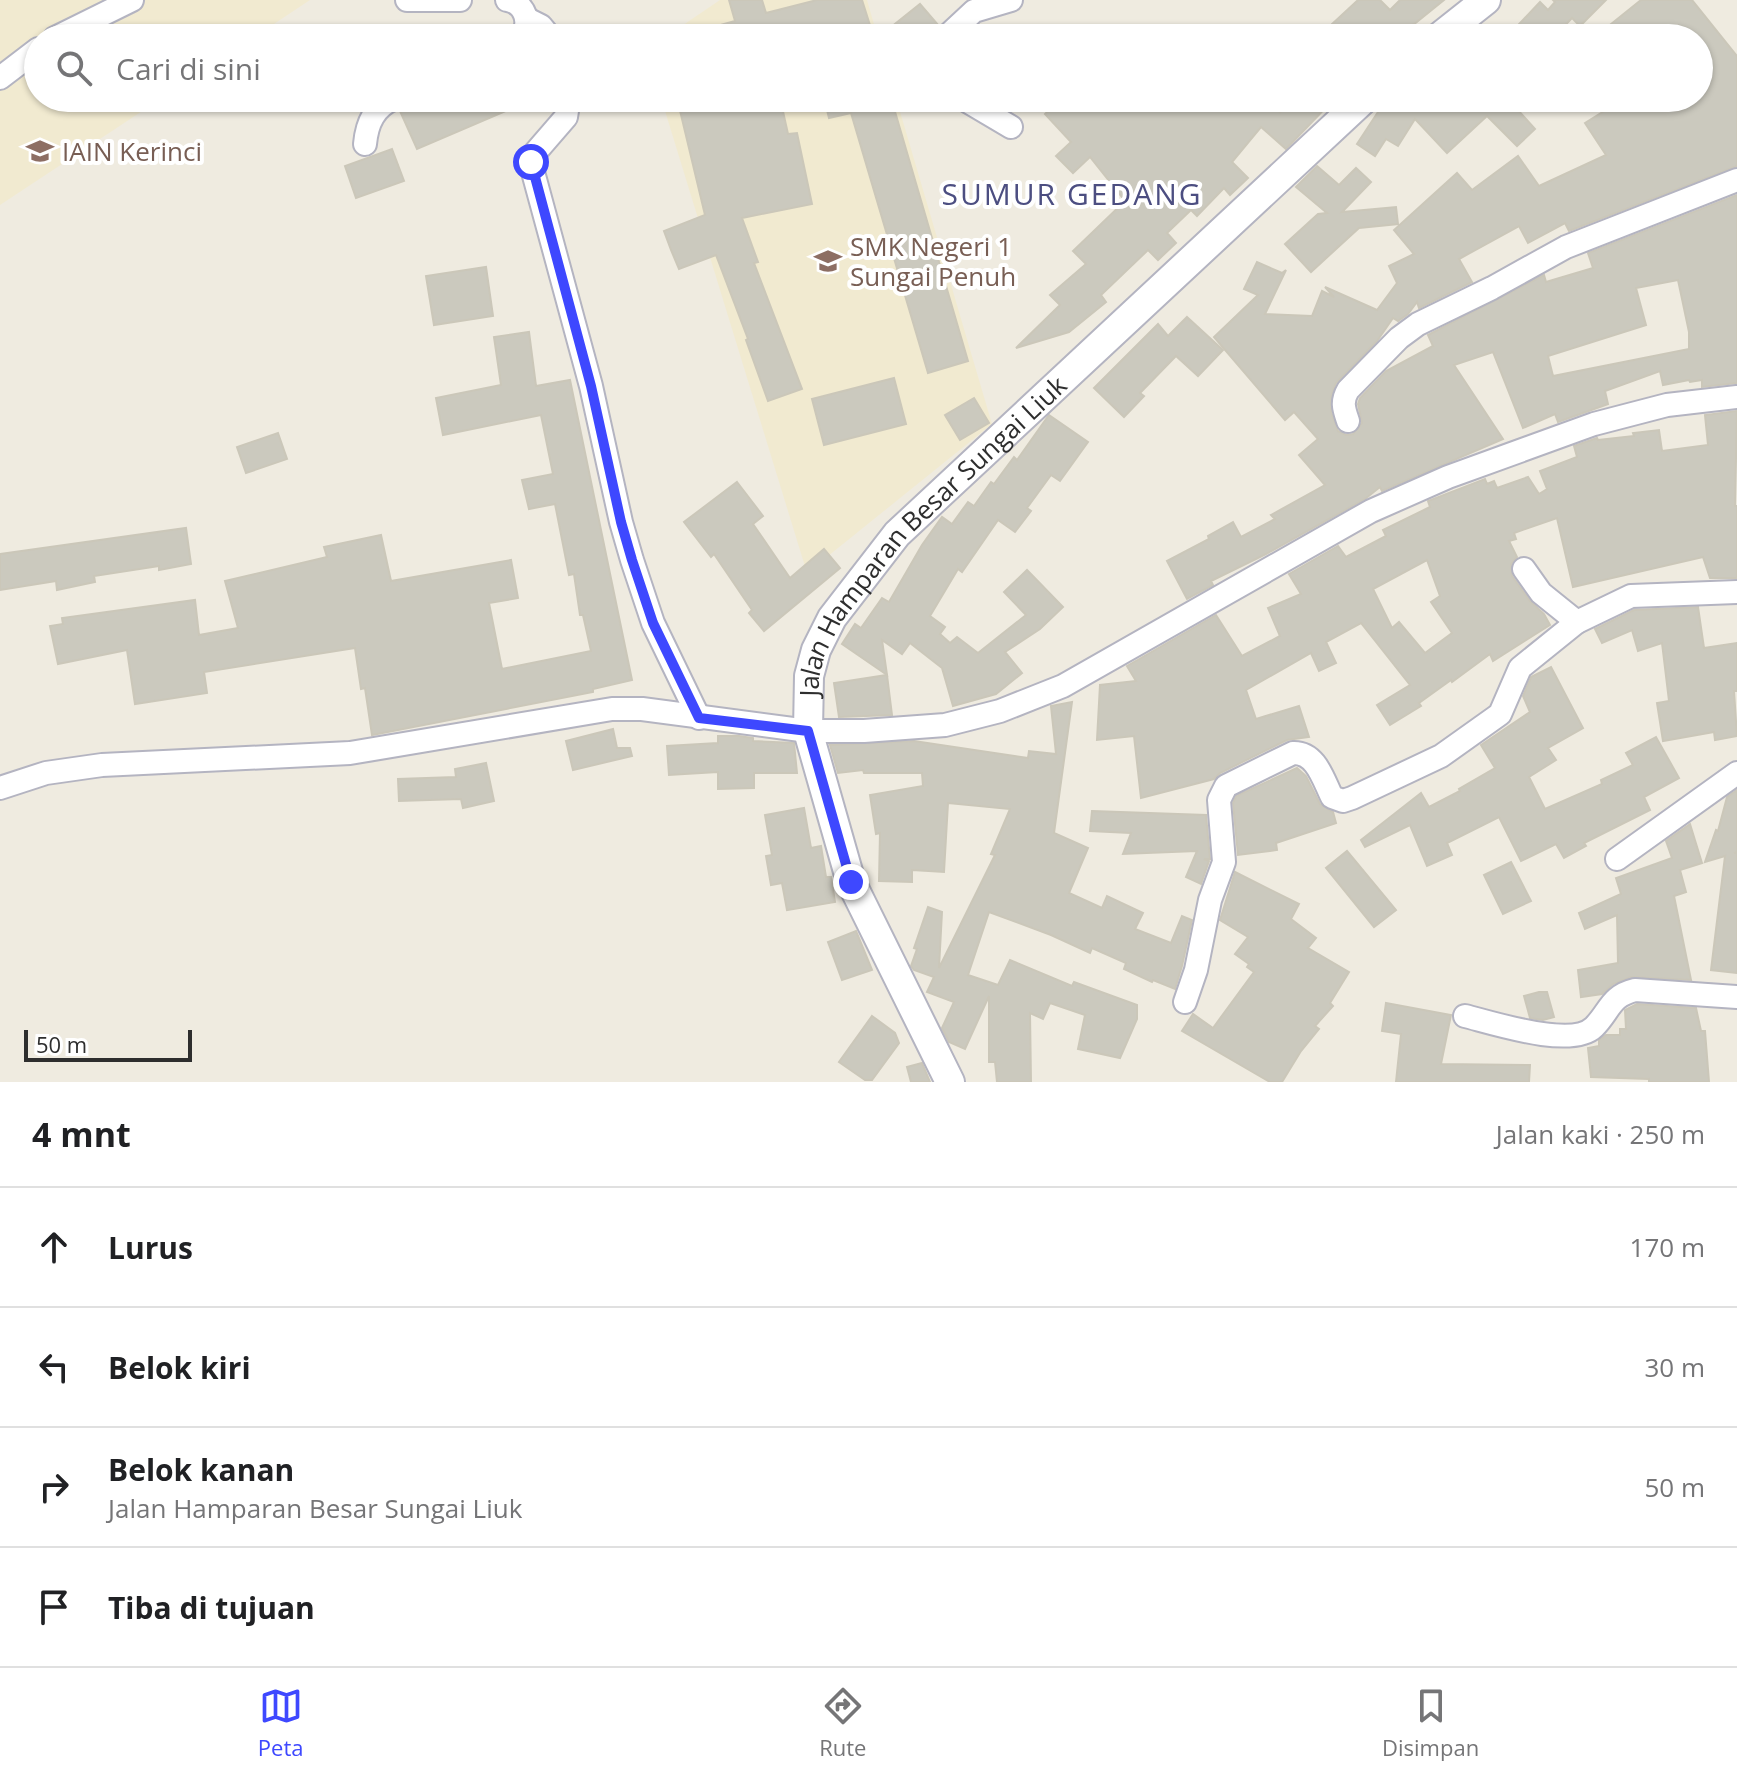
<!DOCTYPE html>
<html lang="id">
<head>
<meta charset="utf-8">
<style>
	:root { --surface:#fff; --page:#f2f2f2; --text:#202124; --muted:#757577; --line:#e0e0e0; --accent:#3e48ff }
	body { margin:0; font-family:"Open Sans",sans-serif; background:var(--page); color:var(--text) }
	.scale { position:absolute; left:24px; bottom:20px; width:168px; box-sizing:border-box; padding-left:8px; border:4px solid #2e2e2e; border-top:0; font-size:22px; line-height:28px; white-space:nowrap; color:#2e2e2e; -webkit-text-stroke:6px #fff; paint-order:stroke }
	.stop { position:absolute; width:24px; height:24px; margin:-18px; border:6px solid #3e48ff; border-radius:50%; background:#fff }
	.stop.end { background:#3e48ff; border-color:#fff; box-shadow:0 2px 8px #0008 }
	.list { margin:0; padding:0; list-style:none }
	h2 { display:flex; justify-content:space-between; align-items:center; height:104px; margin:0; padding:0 32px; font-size:34px }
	h2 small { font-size:26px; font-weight:400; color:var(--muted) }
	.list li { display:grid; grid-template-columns:52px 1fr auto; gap:24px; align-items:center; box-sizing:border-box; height:120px; padding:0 32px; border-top:2px solid var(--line) }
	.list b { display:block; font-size:30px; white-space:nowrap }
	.list p { margin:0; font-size:26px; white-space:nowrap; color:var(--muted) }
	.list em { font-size:26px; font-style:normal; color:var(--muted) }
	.icon { flex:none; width:44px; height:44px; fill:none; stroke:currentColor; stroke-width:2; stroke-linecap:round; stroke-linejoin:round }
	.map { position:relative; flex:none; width:1737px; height:1082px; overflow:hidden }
	.search { position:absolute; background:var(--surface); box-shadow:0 2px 6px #0004; left:24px; right:24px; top:24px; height:88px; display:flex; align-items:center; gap:20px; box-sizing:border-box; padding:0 28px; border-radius:44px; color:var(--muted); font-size:30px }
	.sheet { height:584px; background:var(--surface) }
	nav { display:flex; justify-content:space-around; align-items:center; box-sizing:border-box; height:112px; border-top:2px solid var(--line); background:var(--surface); font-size:22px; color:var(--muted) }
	nav a { display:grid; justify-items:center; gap:4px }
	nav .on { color:var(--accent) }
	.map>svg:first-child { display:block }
	.education { fill:#f1ead0 }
	.building { fill:#cbc9be; stroke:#cbc7b9; stroke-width:2; fill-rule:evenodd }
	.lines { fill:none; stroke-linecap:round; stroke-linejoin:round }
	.minor-casing { stroke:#b4b4c1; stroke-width:26 }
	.tertiary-casing { stroke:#b4b4c1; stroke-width:32 }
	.minor { stroke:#fff; stroke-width:22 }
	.tertiary { stroke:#fff; stroke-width:28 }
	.route { stroke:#3e48ff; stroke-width:10 }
	.labels { text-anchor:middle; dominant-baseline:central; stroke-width:8; stroke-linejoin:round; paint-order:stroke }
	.education-label { font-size:26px; fill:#785e54; stroke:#fff; text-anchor:start }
	.street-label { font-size:26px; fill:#2e2e2e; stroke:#fff }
	.quarter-label { font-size:30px; letter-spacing:2px; fill:#4c4e81; stroke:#fff }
</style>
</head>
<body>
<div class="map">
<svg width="1737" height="1082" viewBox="0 0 1737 1082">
	<rect width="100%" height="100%" fill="#efebe0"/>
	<g class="education">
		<path d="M0,0H310L253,38H38V98H162L0,205Z"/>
		<path d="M720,0H867L878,38H664Z"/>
		<path d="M661,98H896L992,424L807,573Z"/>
	</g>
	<g class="building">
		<path d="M729,0H762L766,13L817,0H862L874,38H695V32L735,21Z"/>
		<path d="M1358,0H1380L1390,10L1400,0H1444L1397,38H1317Z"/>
		<path d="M1553,0H1606L1580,26L1572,18L1553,38H1506L1540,2L1548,10L1555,2Z"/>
		<path d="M1641,0H1692L1737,56V166L1569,231L1565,223L1528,243L1519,226L1459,259L1472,282L1419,308L1417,302L1408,314L1398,321L1393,318L1377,341L1336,383L1331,396V412L1338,431L1346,435L1353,434L1362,423L1358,404L1360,398L1386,371L1433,346L1428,335L1544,275L1546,282L1593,268L1588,253L1737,195V383L1702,387V380L1690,382L1689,380L1663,385L1660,371L1605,391L1608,404L1558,422L1555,414L1523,428L1493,352L1454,365L1503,439L1382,491L1380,487L1365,499L1266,554L1211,581L1213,585L1187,599L1167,561L1209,539L1208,536L1233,522L1241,537L1275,519L1271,515L1325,485L1299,455L1318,439L1294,412L1285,420L1214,337L1258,295L1244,289L1257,262L1282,273L1286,270L1265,314L1312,316L1322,291L1334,297L1325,287L1377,310L1397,283L1389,266L1414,254L1394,230L1457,173L1472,190L1518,156L1539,186L1606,155L1585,123L1625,98H1699V38H1615L1606,28ZM1678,280L1689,332V349L1553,376L1548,356L1646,325L1636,288Z"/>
		<path d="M920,4L938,25L931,38H898L890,28Z"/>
		<path d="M430,98H536L417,149L400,111Z"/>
		<path d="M677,98H780L788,134L797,133L812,204L742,218L758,262L754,263L802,389L768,401L746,340L748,339L716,255L679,269L671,250L664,231L705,215Z"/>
		<path d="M824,98H891L968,361L928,373L851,113L829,118Z"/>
		<path d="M1062,98H1217L1228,108L1237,98H1265L1280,112L1293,98H1335L1286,149L1261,127L1232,162L1248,178L1230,195L1224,188L1197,216L1191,210L1167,233L1176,243L1158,260L1148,250L1101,295L1106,302L1069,332L1016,348L1060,305L1050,295L1086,264L1073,251L1125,201L1090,157L1073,173L1056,156L1071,142L1045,114Z"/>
		<path d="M1387,98H1507L1535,129L1517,146L1487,116L1447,153L1415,119L1398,146L1386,139L1375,156L1357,144L1378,112L1377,111Z"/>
		<path d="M392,149L404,181L356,198L345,166Z"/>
		<path d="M1317,166L1339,185L1356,168L1371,182L1342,212L1396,207L1398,224L1359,228L1311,272L1285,244L1318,214L1327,213L1296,187Z"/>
		<path d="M486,267L493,316L434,325L426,276Z"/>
		<path d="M1187,317L1223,350L1198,376L1176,356L1140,393L1144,396L1124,417L1094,388L1158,324L1168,336Z"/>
		<path d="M529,332L536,386L570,380L632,680L593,689V692L372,735L365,688L361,689L355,648L204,672L207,693L135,704L127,650L58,664L50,626L63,624L62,618L195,600L199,635L238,628L225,581L327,557L324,547L381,535L391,581L511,560L518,598L489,603L502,669L591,651L583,615H580L574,574L569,575L555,504L529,509L522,480L553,474L541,415L443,435L436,398L501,385L494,337Z"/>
		<path d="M894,378L906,424L824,445L812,399Z"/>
		<path d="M974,398L989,423L960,440L945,415Z"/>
		<path d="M1737,411L1735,506H1737V578H1710L1703,557L1573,587L1557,518L1514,533L1516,539L1509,541L1517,557L1511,564L1512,576L1530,601L1544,614L1550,625L1493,661L1490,654L1452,682L1451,680L1419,703L1421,706L1390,725L1377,705L1410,685L1361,623L1326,642L1336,663L1319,671L1311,653L1246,690L1256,719L1299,706L1309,737L1287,740L1220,773L1214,779L1141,798L1134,736L1097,740L1100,685L1136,681L1127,666L1216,615L1242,656L1280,636L1268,608L1301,594L1289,574L1338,546L1346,557L1386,536L1383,530L1430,507L1428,501L1485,479L1487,484L1494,481L1497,488L1528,477L1539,494L1547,489L1540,471L1577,457L1574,446L1597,438L1598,440L1634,436L1633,433L1659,430L1662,451L1708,445L1705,415ZM1427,560L1440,596L1431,602L1452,633L1425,653L1399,622L1392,628L1373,589Z"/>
		<path d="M1049,415L1088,442L1060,481L1051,475L1027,508L1031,511L1015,532L998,520L962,572L958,569L930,616L945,627L940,634L950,643L957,637L978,653L1026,615L1004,592L1027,570L1063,607L1040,629L1005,652L1022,673L996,694L953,706L942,668L910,643L902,654L882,640L887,675L842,644L855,624L861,628L882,598L889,602L922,545L942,517L952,524L968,502L974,506L991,482L994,484L1014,457L1017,460Z"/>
		<path d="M278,433L287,459L246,473L237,447Z"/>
		<path d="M737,482L763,516L753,524L790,578L824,549L840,568L764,631L749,613L752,610L714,554L711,557L684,522Z"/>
		<path d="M186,528L191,564L159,570V566L94,576L95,582L57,590L56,581L0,590V554Z"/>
		<path d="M1698,607L1704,648L1737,643V691H1734L1737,736L1715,740L1714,732L1663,741L1657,703L1669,701L1662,643L1638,651L1632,630L1602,643L1595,629L1634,610Z"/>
		<path d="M1551,667L1583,728L1548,748L1556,760L1529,777L1545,809L1602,784L1601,780L1633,765L1626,753L1656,737L1679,778L1644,797L1650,810L1584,843L1586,846L1564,858L1556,844L1521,861L1499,817L1447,843L1452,855L1427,866L1410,825L1365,847L1361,840L1421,793L1429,807L1460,791L1459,789L1495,768L1481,745L1530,712L1523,696L1531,677Z"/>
		<path d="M887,675L892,715L839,717L834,683Z"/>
		<path d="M1072,702L1054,833L1088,848L1069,893L1102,908L1107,896L1143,913L1135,929L1171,943L1182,916L1192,920L1182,966L1175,989L1153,980L1152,982L1124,969L1126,963L1092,948L1090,953L1051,935L989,912L968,975L998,985L1010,960L1072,986L1074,982L1137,1005V1019L1120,1058L1078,1049L1085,1015L1050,1003L1043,1019L1030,1013L1031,1082H997L995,1062H989V996L965,1049L949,1042L942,1028L954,1002L927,992L934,977L914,970L911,966L917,949L914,948L928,907L942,912L939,968L995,855L991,854L1010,809L948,803L944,872L912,870V882L879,881L880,833L876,834L870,795L923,786L922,773H864L863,770L838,773L830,745L914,741L1028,758L1029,751L1056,754L1051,706Z"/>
		<path d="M613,729L617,748H630L632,756L573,770L566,741Z"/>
		<path d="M718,736H739L753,738V741L794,743L797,773H754V788L718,789V772L669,775L667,746L718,743Z"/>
		<path d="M486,763L494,801L463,808L461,799L399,801L398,779L456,777L455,769Z"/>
		<path d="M1297,768L1306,776L1320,804L1333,812L1336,823L1276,843L1277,850L1238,855L1233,803L1236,796Z"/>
		<path d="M1737,790V852L1734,853H1737V973L1711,970L1725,856L1705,862L1716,830L1718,831L1727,797Z"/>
		<path d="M804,808L811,848L821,846L826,877H831L835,902L787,910L782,883L771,885L766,856L772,855L765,815Z"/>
		<path d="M1092,811L1206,815L1210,859H1204L1209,861L1201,884L1186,877L1197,851L1123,854L1131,833L1090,831Z"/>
		<path d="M1690,824L1702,863L1680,870L1686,892L1674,896L1691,980L1631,977L1613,984L1602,994L1581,997L1578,970L1618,963L1617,915L1585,929L1579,913L1621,894L1616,878L1672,858L1666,841Z"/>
		<path d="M1347,851L1396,910L1374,927L1326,868Z"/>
		<path d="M1511,862L1531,901L1503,914L1484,875Z"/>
		<path d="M1235,872L1299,904L1291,919L1316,938L1308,948L1349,972L1330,1003L1333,1006L1315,1026L1319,1029L1301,1051L1282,1082H1270L1182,1031L1193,1014L1213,1028L1254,972L1247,967L1249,964L1235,954L1248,937L1220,920Z"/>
		<path d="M856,931L872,970L842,980L828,942Z"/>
		<path d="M1539,992H1547L1554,1017L1543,1020L1530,1018L1524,996Z"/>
		<path d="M1386,1003L1451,1015L1441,1064L1530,1065L1529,1082H1396L1401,1034L1382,1031Z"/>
		<path d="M1637,1004L1696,1008L1701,1031H1705L1709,1082H1649V1079L1591,1077L1588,1048L1599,1046V1040L1606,1035H1620V1029H1626L1625,1010Z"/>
		<path d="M872,1016L895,1033L899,1043L872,1080H865L839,1062Z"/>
		<path d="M922,1063L930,1082H911L907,1067Z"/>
	</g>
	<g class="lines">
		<g class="minor-casing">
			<g id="minor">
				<path d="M407,0H460"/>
				<path d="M507,0C525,3 532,23 521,38"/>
				<path d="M527,19L541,26L551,38"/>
				<path d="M55,38L132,0"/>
				<path d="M945,38L974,11L1011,0"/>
				<path d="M0,78L38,49"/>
				<path d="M569,98L566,117L534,154L531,162L533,172L591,386L621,522L632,560L653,623L699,718"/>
				<path d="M962,98L1011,127"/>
				<path d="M365,144C367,123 374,107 395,98"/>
				<path d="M1348,421C1344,409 1341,402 1348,390L1399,338L1418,324L1492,288L1566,247L1737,180"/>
				<path d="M1524,569L1541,593L1577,622"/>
				<path d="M0,788L46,773L102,765L350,753L612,709H642L808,731H864L945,725L1000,711L1063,686L1371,511L1448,477L1594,424L1667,405L1737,397"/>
				<path d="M1617,859L1737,773"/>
				<path d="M1185,1002L1196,970L1210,900L1224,862L1219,800L1226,786L1293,753C1316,752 1323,779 1332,797L1343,801L1352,798L1441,756L1500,714L1520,668L1577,622L1631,596L1737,592"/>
				<path d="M1465,1016C1493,1023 1572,1049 1594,1027C1610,1011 1610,996 1635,990L1737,997"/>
			</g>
		</g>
		<g class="tertiary-casing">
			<g id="tertiary">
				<path d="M1438,38L1486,0"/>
				<path id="s1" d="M950,1082L851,882L808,731L809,676L816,650L832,618L897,534L1365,98"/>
			</g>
		</g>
		<use href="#minor" class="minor"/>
		<use href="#tertiary" class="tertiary"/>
	</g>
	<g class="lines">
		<path class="route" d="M531,162L591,386L621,522L632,560L653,623L699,718L808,731L851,882"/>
	</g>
	<defs>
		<g id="university-bare" transform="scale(2.16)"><path d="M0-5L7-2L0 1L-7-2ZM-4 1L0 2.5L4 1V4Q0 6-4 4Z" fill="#8d6e63" stroke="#fff" stroke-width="2.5" paint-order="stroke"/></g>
		<g id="school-bare" transform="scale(2.16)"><path d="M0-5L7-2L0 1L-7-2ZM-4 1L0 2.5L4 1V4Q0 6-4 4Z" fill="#8d6e63" stroke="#fff" stroke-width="2.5" paint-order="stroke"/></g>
	</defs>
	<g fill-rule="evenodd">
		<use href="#university-bare" x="40" y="151"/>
		<use href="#school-bare" x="828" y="261"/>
	</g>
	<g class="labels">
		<g class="education-label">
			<text x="62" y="151">IAIN Kerinci</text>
			<text x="850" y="246">SMK Negeri 1<tspan x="850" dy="30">Sungai Penuh</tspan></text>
		</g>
		<g class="street-label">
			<text stroke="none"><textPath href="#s1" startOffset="622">Jalan Hamparan Besar Sungai Liuk</textPath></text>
		</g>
		<g class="quarter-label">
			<text x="1072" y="193">SUMUR GEDANG</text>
		</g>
	</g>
</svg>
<div class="scale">50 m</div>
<div class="stop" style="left:531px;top:162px"></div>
<div class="stop end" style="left:851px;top:882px"></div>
<div class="search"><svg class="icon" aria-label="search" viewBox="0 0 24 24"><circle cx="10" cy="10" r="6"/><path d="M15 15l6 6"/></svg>Cari di sini</div>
</div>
<section class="sheet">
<h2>4 mnt<small>Jalan kaki · 250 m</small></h2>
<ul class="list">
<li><svg class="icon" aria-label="ahead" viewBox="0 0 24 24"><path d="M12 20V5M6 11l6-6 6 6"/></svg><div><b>Lurus</b></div><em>170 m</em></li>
<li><svg class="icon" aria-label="left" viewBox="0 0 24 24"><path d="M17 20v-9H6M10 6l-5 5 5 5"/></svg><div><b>Belok kiri</b></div><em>30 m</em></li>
<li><svg class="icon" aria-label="right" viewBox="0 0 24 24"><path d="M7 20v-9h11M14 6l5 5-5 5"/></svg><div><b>Belok kanan</b><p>Jalan Hamparan Besar Sungai Liuk</p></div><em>50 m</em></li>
<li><svg class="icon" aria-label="arrive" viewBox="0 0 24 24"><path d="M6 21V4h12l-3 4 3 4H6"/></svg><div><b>Tiba di tujuan</b></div></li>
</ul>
</section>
<nav>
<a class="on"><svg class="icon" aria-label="map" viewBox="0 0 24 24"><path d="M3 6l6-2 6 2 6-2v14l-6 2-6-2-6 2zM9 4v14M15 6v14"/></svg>Peta</a>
<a><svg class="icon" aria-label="directions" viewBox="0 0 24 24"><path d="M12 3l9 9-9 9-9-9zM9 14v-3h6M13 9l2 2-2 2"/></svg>Rute</a>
<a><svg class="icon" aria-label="saved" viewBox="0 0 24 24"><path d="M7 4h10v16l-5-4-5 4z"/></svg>Disimpan</a>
</nav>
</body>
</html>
